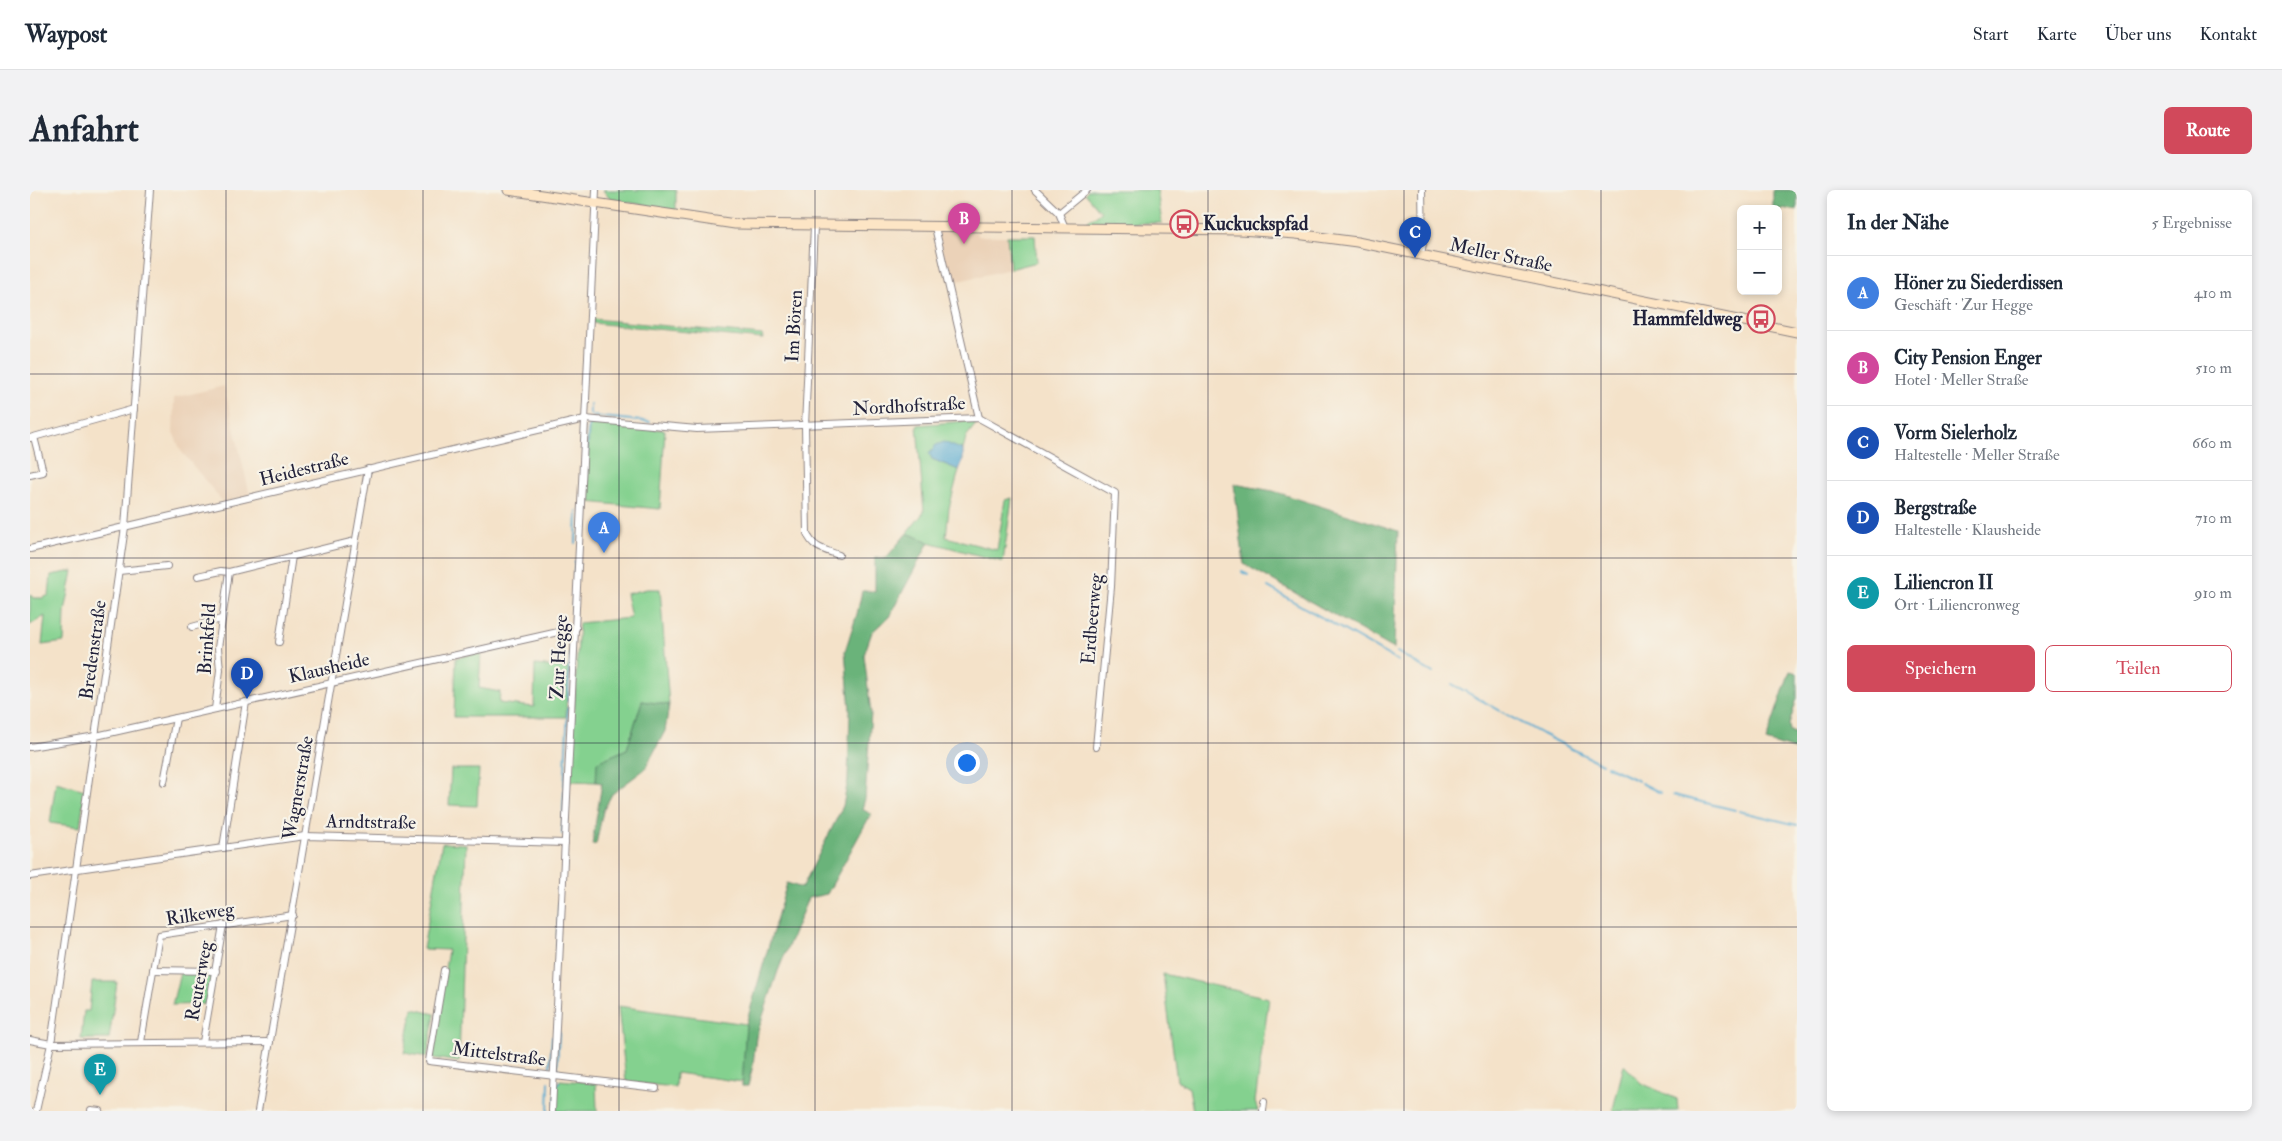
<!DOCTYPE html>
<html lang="de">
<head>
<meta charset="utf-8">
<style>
	:root { --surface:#fff; --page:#f2f2f3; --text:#1f2937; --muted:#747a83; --line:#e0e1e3; --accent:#d1495b }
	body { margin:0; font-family:"IM FELL Double Pica",serif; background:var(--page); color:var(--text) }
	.controls { position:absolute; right:15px; top:15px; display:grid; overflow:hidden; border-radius:8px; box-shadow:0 2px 8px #0003 }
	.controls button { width:45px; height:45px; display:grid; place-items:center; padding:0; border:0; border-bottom:1px solid var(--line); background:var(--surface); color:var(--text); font:25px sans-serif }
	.you { position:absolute; left:936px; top:572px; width:18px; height:18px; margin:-12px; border:4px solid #fff; border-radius:50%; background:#1a73e8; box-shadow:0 0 0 8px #1a73e833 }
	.badge { display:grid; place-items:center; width:32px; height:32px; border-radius:50%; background:var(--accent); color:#fff; font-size:16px; font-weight:700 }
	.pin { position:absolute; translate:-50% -41px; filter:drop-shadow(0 1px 2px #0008) }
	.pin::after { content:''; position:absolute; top:26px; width:18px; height:15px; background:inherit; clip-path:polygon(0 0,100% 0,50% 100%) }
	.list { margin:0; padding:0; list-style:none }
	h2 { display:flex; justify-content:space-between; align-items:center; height:65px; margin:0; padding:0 20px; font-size:21px }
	h2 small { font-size:16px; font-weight:400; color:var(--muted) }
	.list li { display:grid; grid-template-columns:32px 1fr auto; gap:15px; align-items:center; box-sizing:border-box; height:75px; padding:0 20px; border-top:1px solid var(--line) }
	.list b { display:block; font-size:19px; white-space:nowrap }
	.list p { margin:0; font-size:16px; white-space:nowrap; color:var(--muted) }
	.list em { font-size:16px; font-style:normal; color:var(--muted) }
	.actions { display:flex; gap:10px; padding:15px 20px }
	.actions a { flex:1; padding:11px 0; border:1px solid var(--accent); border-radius:8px; text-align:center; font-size:18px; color:var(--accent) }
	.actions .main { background:var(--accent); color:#fff }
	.map { position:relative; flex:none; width:1767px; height:921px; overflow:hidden; border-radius:8px }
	header { display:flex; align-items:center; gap:30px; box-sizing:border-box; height:70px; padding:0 25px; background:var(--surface); border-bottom:1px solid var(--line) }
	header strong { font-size:24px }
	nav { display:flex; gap:28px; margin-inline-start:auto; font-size:18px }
	.intro { display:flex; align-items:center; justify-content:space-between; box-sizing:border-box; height:120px; padding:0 30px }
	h1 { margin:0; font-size:35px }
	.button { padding:12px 22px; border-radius:8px; background:var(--accent); color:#fff; font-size:18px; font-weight:700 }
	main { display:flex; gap:30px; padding:0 30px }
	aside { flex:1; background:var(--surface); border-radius:8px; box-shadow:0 2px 8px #0003 }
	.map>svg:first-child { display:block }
	.built { fill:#ebd2b8 }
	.green { fill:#84d18f; stroke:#537a65 }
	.forest { fill:#6bb37a; stroke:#466a5a }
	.water { fill:#55a9d0; stroke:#3c6686 }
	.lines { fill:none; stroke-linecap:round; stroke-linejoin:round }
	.stream { stroke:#55a9d0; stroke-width:2 }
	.minor-casing { stroke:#8b8282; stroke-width:8 }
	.secondary-casing { stroke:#8b8282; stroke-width:11 }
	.minor { stroke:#fff; stroke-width:6 }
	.secondary { stroke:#fde5c5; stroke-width:9 }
	.grid { fill:none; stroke:#22223b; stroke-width:1; stroke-opacity:0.55 }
	.labels { text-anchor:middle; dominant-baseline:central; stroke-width:4.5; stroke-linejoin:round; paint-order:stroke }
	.poi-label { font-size:19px; font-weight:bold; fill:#22223b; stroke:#f7f3e8; text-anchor:start }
	.street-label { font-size:19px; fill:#22223b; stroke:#f7f3e8 }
</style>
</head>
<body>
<header>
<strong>Waypost</strong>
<nav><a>Start</a><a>Karte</a><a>Über uns</a><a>Kontakt</a></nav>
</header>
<div class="intro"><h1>Anfahrt</h1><a class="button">Route</a></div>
<main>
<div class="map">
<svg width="1767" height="921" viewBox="0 0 1767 921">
	<rect width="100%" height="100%" fill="#f7f3e8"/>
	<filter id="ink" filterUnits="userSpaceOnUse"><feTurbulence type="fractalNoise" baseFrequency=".02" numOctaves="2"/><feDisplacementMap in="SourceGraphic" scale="10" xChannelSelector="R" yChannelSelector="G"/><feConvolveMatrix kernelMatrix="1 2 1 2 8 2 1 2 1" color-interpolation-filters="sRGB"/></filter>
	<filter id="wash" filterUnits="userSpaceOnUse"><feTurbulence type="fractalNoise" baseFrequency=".0096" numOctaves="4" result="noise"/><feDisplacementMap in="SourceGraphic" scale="20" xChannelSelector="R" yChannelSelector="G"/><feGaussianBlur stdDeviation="1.12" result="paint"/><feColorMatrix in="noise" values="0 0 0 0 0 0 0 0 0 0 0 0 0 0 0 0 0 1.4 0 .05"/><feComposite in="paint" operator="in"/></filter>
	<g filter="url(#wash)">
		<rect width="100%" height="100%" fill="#f4e2c9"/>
		<g class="built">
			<path d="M908,42H947L948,46H977L980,79L920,93Z"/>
			<path d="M194,196L220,305L193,312L151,261L143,242L144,208Z"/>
		</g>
		<g class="green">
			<path d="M573,0H646V21L580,9Z"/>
			<path d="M1058,0H1127L1132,33H1055L1071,22L1055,3Z"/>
			<path d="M977,46H1005L1007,72L980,79Z"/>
			<path d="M563,129L732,145L733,149L563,133Z"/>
			<path d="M949,230L936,247L933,260L932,258L902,269L929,280L919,318L916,347L967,360L975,310L982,308L973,372L899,352L877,343L894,322L887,235Z"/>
			<path d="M559,233L635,240L630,319L557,312Z"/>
			<path d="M43,381L35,422L34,452L12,455L15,426L0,435V404L3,408H13L19,405L21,385Z"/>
			<path d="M617,399H630L639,515L612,511L597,559L568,572L566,592L540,591L549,433L601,428L596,404Z"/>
			<path d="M451,462L449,498L470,502L469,513L504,517L505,475L538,478L536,527H424L426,468Z"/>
			<path d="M421,579H449L447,616L419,615Z"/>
			<path d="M26,592L55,600L50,637L20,633Z"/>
			<path d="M412,653L436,654L429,872L403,868L402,863L418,760L393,759Z"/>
			<path d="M150,783L181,784L183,786L179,814L142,815Z"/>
			<path d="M1133,784L1239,808L1225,912L1228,921H1163L1159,898L1147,891Z"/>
			<path d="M62,792H87L79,849H51L54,821H59Z"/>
			<path d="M588,816L716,834L713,892L646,883L645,897L596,892Z"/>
			<path d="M383,819L405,824L397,867L374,863Z"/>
			<path d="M1594,875L1611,893L1647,909L1648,921H1585L1583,919Z"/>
			<path d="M530,890L566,893L567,921H526L527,896Z"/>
		</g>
		<g class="forest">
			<path d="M1743,0H1767V20L1743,19Z"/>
			<path d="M1204,294L1243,301L1368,341L1364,459L1214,374Z"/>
			<path d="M877,343L899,352L859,427L842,442L834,465L841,523L835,609L832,619L841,624L797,704L778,708L748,781L726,847L723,875L718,896H712L716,834L757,693L772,698L813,616L818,590L820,520L815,461L827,424L832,401H845V367L856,368Z"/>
			<path d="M1760,481L1767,483V508L1759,535L1760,541L1767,544V561L1736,551Z"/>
			<path d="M612,511L639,515L635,541L615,579L582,604L573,621L566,654L562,655L572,593L566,592L567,572L597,559Z"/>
		</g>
		<path class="water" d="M914,252L933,260V270L929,280L902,269L899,263L906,255Z"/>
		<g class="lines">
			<g class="stream">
				<path d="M560,214V224L563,226L620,232"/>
				<path d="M554,309L558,240L560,234L562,233"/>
				<path d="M546,353L547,321"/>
				<path d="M1212,382L1218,385"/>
				<path d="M1238,397L1368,471"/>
				<path d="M542,428L545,371"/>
				<path d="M1367,462L1403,483"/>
				<path d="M1422,494L1512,544L1572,574"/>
				<path d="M538,511L541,446"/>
				<path d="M1577,576L1608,591"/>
				<path d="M1611,593L1631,603"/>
				<path d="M1643,605L1705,620"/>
				<path d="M1709,621L1767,635"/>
				<path d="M532,644L538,518"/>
				<path d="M526,772L529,713"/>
				<path d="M529,841L527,879L535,884"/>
				<path d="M520,877L522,847"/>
				<path d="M518,921L519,892"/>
				<path d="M525,921L526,896L529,892"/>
			</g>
		</g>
	</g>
	<g filter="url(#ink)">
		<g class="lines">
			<g class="minor-casing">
				<g id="minor">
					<path d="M1005,0L1029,23L1035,38"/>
					<path d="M1029,23L1057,0"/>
					<path d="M784,36L775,236L777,343C782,358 795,360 809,365"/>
					<path d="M905,37L949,228"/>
					<path d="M1391,65L1393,53L1392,0"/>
					<path d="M0,248L104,219"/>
					<path d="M0,285L13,282L4,247"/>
					<path d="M0,359L555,229L667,239L949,228L1085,303L1081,397L1066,557"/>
					<path d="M89,381L137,376"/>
					<path d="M168,386L191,381L199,382L325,351"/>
					<path d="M162,437L191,429"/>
					<path d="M249,452L262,366"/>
					<path d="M185,519L190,480L188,458L199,382"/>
					<path d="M0,557L66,546L546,438"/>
					<path d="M134,592L146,528"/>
					<path d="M193,658L216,512"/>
					<path d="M0,686L275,646L535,653"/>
					<path d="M123,780L186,781"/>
					<path d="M414,780L399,871L626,898"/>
					<path d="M0,850L21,854L240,852"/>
					<path d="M111,852L129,745L263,725"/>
					<path d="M173,852L193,735"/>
					<path d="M61,920L70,921"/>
					<path d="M6,921L21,854L95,337L120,0"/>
					<path d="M228,921L338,279"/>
					<path d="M522,921L566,0"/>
					<path d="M1233,921L1234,912"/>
				</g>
			</g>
			<g class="secondary-casing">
				<path id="secondary" d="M478,0L705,34L1210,40L1266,44L1327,52L1767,142"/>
			</g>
			<use href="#minor" class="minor"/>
			<use href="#secondary" class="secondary"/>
		</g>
	</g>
	<path class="grid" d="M196,0V921M393,0V921M589,0V921M785,0V921M982,0V921M1178,0V921M1374,0V921M1571,0V921M0,184H1767M0,368H1767M0,553H1767M0,737H1767"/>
	<defs>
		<g id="bus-ring" transform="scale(1.4375)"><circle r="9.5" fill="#f7f3e8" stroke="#d1495b" stroke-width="1.5"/><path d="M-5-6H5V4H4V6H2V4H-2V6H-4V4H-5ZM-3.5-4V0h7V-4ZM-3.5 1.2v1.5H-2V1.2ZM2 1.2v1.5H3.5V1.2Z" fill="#d1495b"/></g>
	</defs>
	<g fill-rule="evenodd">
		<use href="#bus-ring" x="1154" y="34"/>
		<use href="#bus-ring" x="1731" y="129"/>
	</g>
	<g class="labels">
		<g class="poi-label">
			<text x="1173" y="34">Kuckuckspfad</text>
			<text x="1712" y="129" text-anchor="end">Hammfeldweg</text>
		</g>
		<g class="street-label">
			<text transform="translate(1471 65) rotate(12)">Meller Straße</text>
			<text transform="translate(764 136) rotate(-87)">Im Bören</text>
			<text transform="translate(879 216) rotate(-3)">Nordhofstraße</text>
			<text transform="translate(274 279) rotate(-14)">Heidestraße</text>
			<text transform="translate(1062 429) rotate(-85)">Erdbeerweg</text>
			<text transform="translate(177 449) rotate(-86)">Brinkfeld</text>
			<text transform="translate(63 460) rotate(-82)">Bredenstraße</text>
			<text transform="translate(529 467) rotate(-87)">Zur Hegge</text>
			<text transform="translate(299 478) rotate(-13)">Klausheide</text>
			<text transform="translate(268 598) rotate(-80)">Wagnerstraße</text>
			<text transform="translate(341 632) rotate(1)">Arndtstraße</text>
			<text transform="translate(170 724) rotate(-9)">Rilkeweg</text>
			<text transform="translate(169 791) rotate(-80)">Reuterweg</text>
			<text transform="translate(469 864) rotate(7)">Mittelstraße</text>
		</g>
	</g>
</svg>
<div class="controls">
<button>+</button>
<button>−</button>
</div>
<div class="you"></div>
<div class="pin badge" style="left:574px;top:363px;background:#3f7fe0">A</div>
<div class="pin badge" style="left:934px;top:54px;background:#d1479c">B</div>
<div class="pin badge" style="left:1385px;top:68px;background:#1a4fb4">C</div>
<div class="pin badge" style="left:217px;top:509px;background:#1a4fb4">D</div>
<div class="pin badge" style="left:70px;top:905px;background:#0f9aa8">E</div>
</div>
<aside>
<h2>In der Nähe<small>5 Ergebnisse</small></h2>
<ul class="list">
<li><span class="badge" style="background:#3f7fe0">A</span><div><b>Höner zu Siederdissen</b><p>Geschäft · Zur Hegge</p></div><em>410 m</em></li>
<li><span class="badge" style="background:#d1479c">B</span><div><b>City Pension Enger</b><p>Hotel · Meller Straße</p></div><em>510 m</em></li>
<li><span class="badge" style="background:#1a4fb4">C</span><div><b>Vorm Sielerholz</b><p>Haltestelle · Meller Straße</p></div><em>660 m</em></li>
<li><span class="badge" style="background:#1a4fb4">D</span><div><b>Bergstraße</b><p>Haltestelle · Klausheide</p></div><em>710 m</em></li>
<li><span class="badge" style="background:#0f9aa8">E</span><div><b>Liliencron II</b><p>Ort · Liliencronweg</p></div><em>910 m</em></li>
</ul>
<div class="actions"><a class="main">Speichern</a><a>Teilen</a></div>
</aside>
</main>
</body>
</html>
